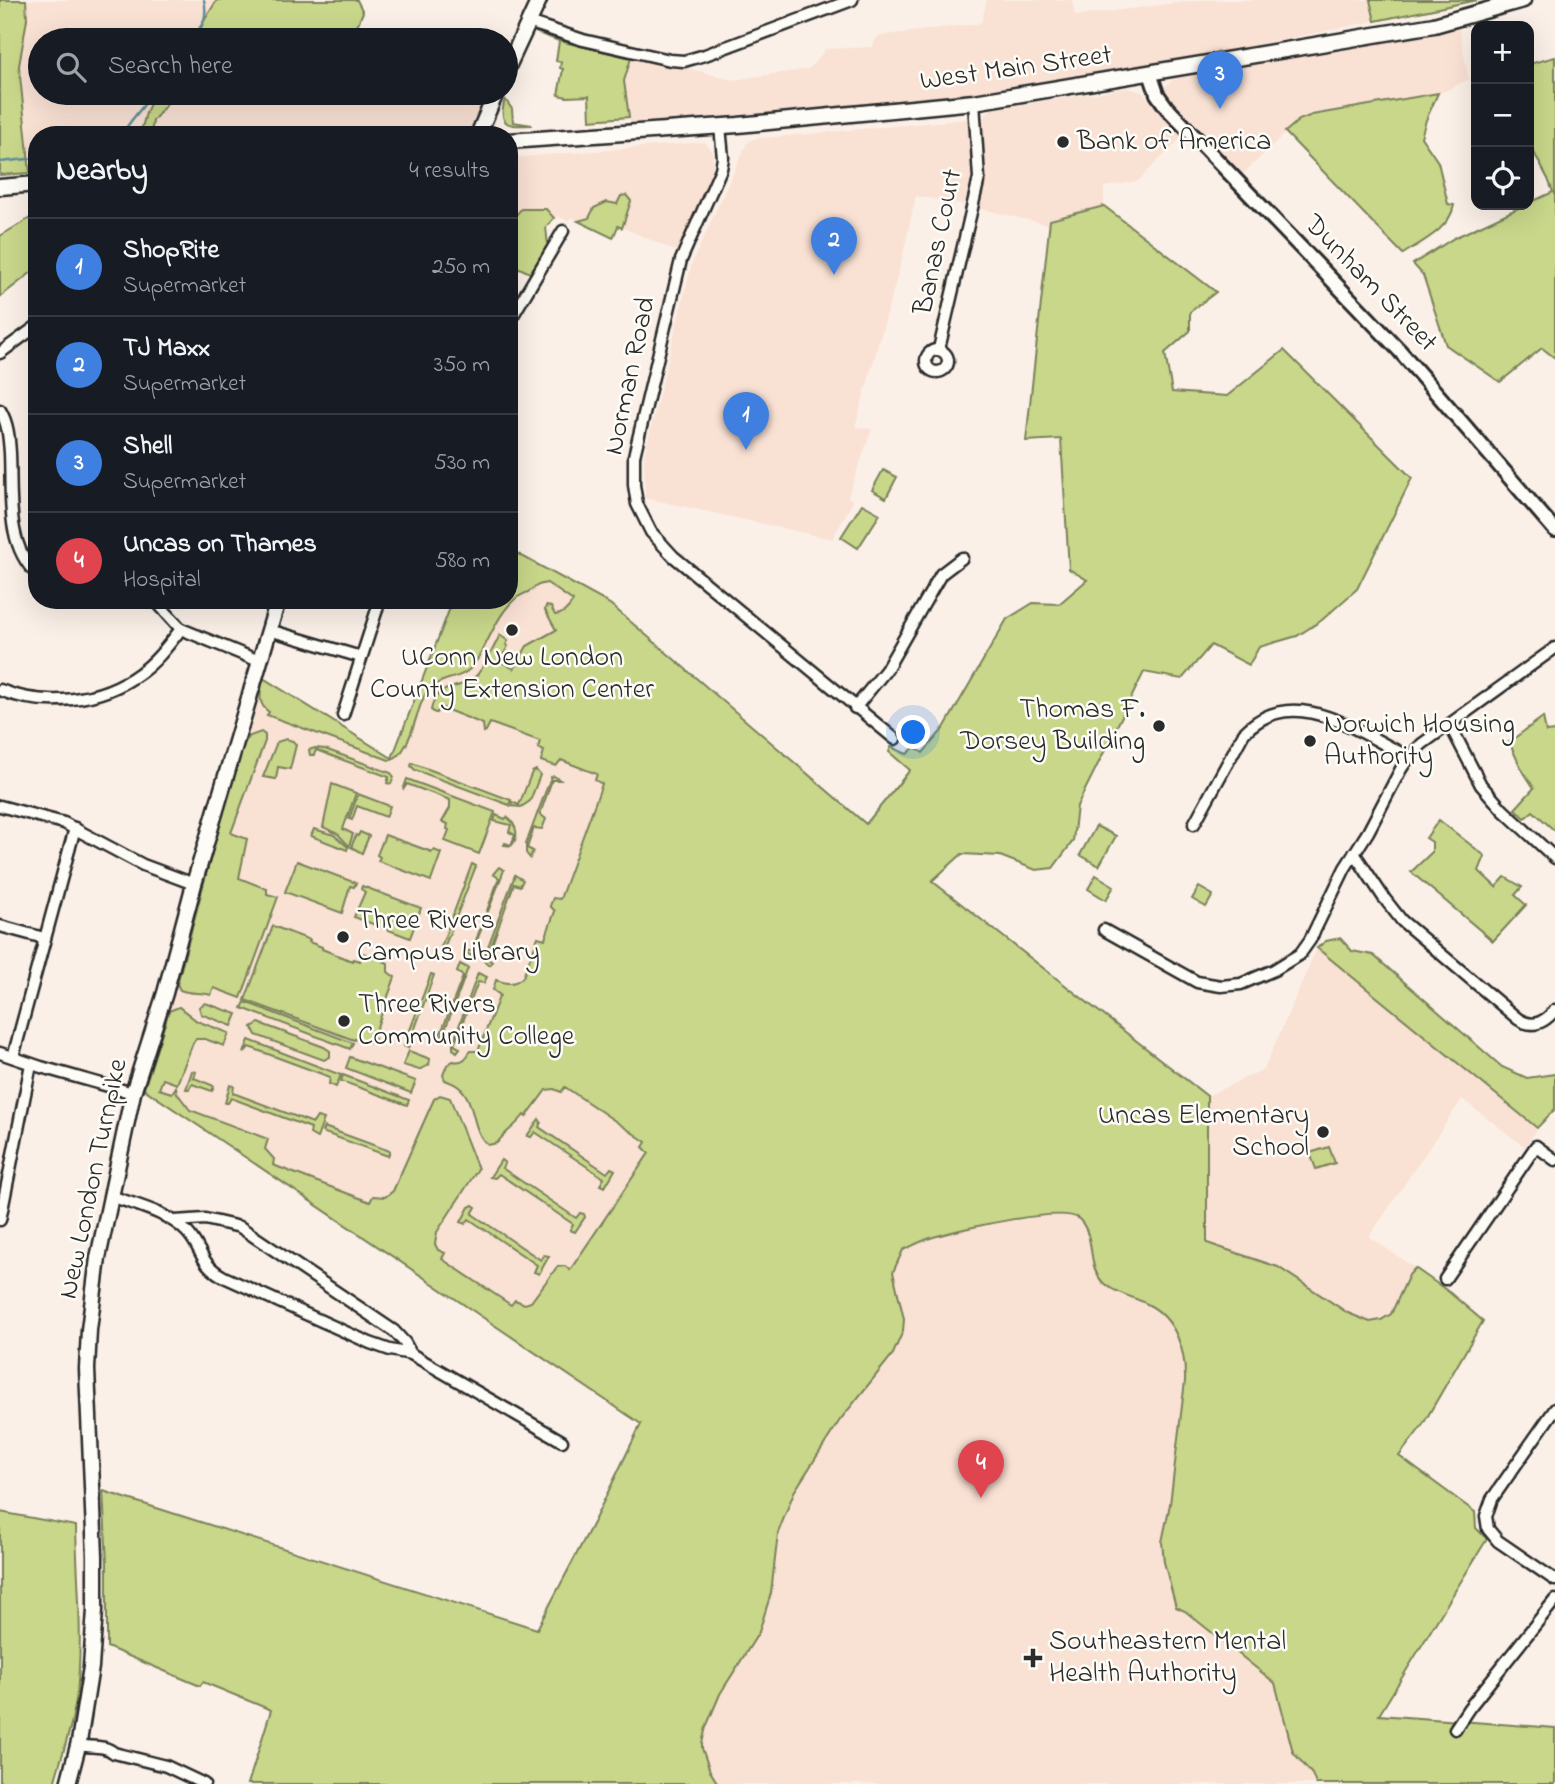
<!DOCTYPE html>
<html lang="en">
<head>
<meta charset="utf-8">
<style>
	:root { --surface:#171b24; --page:#20242c; --text:#f1f3f6; --muted:#9ea1a6; --line:#363941; --accent:#98999b }
	body { margin:0; font-family:"Indie Flower",sans-serif; background:var(--page); color:var(--text) }
	.controls { position:absolute; right:21px; top:21px; display:grid; overflow:hidden; border-radius:14px; box-shadow:0 7px 28px #0002 }
	.controls button { width:63px; height:63px; display:grid; place-items:center; padding:0; border:0; border-bottom:2px solid var(--line); background:var(--surface); color:var(--text); font:35px sans-serif }
	.you { position:absolute; left:914px; top:733px; width:24px; height:24px; margin:-18px; border:5px solid #fff; border-radius:50%; background:#1a73e8; box-shadow:0 0 0 10px #1a73e833 }
	.badge { display:grid; place-items:center; width:46px; height:46px; border-radius:50%; background:var(--accent); color:#fff; font-size:23px; font-weight:700 }
	.pin { position:absolute; translate:-50% -58px; filter:drop-shadow(0 2px 4px #0008) }
	.pin::after { content:''; position:absolute; top:37px; width:24px; height:21px; background:inherit; clip-path:polygon(0 0,100% 0,50% 100%) }
	.list { margin:0; padding:0; list-style:none }
	h2 { display:flex; justify-content:space-between; align-items:center; height:91px; margin:0; padding:0 28px; font-size:30px }
	h2 small { font-size:23px; font-weight:400; color:var(--muted) }
	.list li { display:grid; grid-template-columns:46px 1fr auto; gap:21px; align-items:center; box-sizing:border-box; height:98px; padding:0 28px; border-top:2px solid var(--line) }
	.list b { display:block; font-size:26px; white-space:nowrap }
	.list p { margin:0; font-size:23px; white-space:nowrap; color:var(--muted) }
	.list em { font-size:23px; font-style:normal; color:var(--muted) }
	.icon { flex:none; width:38px; height:38px; fill:none; stroke:currentColor; stroke-width:2; stroke-linecap:round; stroke-linejoin:round }
	.map { position:relative; flex:none; width:1555px; height:1784px; overflow:hidden }
	.search { position:absolute; background:var(--surface); box-shadow:0 7px 28px #0002; left:28px; top:28px; width:490px; height:77px; display:flex; align-items:center; gap:18px; box-sizing:border-box; padding:0 24px; border-radius:38px; color:var(--muted); font-size:26px }
	.panel { position:absolute; background:var(--surface); box-shadow:0 7px 28px #0002; left:28px; top:126px; width:490px; height:483px; border-radius:28px }
	.map>svg:first-child { display:block }
	.built { fill:#f9e1d4 }
	.green { fill:#c8d78a; stroke:#7a815a; stroke-width:2 }
	.lines { fill:none; stroke-linecap:round; stroke-linejoin:round }
	.stream { stroke:#608d99; stroke-width:2.5 }
	.minor-casing { stroke:#2b2b2b; stroke-width:15 }
	.tertiary-casing { stroke:#2b2b2b; stroke-width:18 }
	.secondary-casing { stroke:#2b2b2b; stroke-width:19 }
	.primary-casing { stroke:#2b2b2b; stroke-width:19 }
	.minor { stroke:#fdfcf7; stroke-width:10 }
	.tertiary { stroke:#fdfcf7; stroke-width:12 }
	.secondary { stroke:#fdfcf7; stroke-width:14 }
	.primary { stroke:#fdfcf7; stroke-width:14 }
	.poi-dot { fill:#2b2b2b; stroke:#fdfcf7; stroke-width:2.5 }
	.labels { text-anchor:middle; dominant-baseline:central; stroke-width:5; stroke-linejoin:round; paint-order:stroke }
	.street-label { font-size:28px; fill:#2b2b2b; stroke:#fdfcf7 }
	.poi-label { font-size:28px; fill:#2b2b2b; stroke:#fdfcf7; text-anchor:start }
</style>
</head>
<body>
<div class="map">
<svg width="1555" height="1784" viewBox="0 0 1555 1784">
	<rect width="100%" height="100%" fill="#fbf0e7"/>
	<filter id="ink" filterUnits="userSpaceOnUse"><feTurbulence type="fractalNoise" baseFrequency=".0143" numOctaves="2"/><feDisplacementMap in="SourceGraphic" scale="14" xChannelSelector="R" yChannelSelector="G"/><feConvolveMatrix kernelMatrix="1 2 1 2 8 2 1 2 1" color-interpolation-filters="sRGB"/></filter>
	<g filter="url(#ink)">
		<g class="built">
			<path d="M26,0H217L192,40H40V93H154L146,113L140,135H37V172L30,173L19,66L25,31Z"/>
			<path d="M987,0H1072L1075,16L1200,0H1370L1375,21L1226,51L953,96L817,109L630,123L624,81L631,58L688,68L732,80L809,69L826,49L872,47L878,36L981,23Z"/>
			<path d="M406,26L441,40H307L354,33L394,30Z"/>
			<path d="M1459,29L1469,79L1445,91L1425,96L1343,109L1299,120L1241,176L1165,96V87L1174,79Z"/>
			<path d="M1128,88L1142,92L1184,135L1138,181L1104,187V206L1050,220L1049,225L977,208L984,176L983,119L991,109Z"/>
			<path d="M175,93H485L471,127L447,134L151,135L153,121Z"/>
			<path d="M969,119L972,176L966,205L916,196L901,263L855,427L872,429L848,496L853,502L832,539L645,498L644,456L692,263L747,143L753,139Z"/>
			<path d="M705,142L713,152V173L678,252L619,226L613,238L571,217L569,221L559,217L552,219L547,225L545,232L547,249L530,273L509,263V158Z"/>
			<path d="M509,549L591,593L599,771L604,782L662,1128L545,1359L144,1089L260,677L391,758L453,600H509Z"/>
			<path d="M1317,948L1537,1128L1525,1147L1462,1099L1369,1237L1415,1268L1409,1275L1395,1309L1387,1318L1376,1322L1364,1320L1348,1313L1273,1264L1207,1243V1096L1264,1069Z"/>
			<path d="M1066,1213L1078,1217L1085,1228L1098,1276L1107,1286L1151,1305L1169,1322L1181,1344L1185,1368V1381L1170,1504L1162,1542L1164,1562L1176,1607L1185,1611L1275,1683L1293,1751L1312,1774L1316,1784H718L710,1771L703,1748L702,1743L706,1727L718,1699L756,1637L771,1593L778,1533L794,1492L840,1420L893,1354L903,1331L904,1319L893,1272L903,1250L941,1235L990,1224Z"/>
		</g>
		<g class="green">
			<path d="M0,0H26L27,19L19,66L30,173L0,175Z"/>
			<path d="M217,0H357L363,12L354,33L307,40H192Z"/>
			<path d="M1370,0H1477L1375,21Z"/>
			<path d="M535,32L561,39L564,42L631,58L624,81L629,117L590,120L589,96L567,97L558,95L563,69L560,68L561,62L556,61L559,41Z"/>
			<path d="M1555,57V358L1542,348L1500,382L1446,345L1423,275L1413,264L1454,238L1553,192L1548,179L1529,143V64Z"/>
			<path d="M154,93H175L153,121L151,135H140L146,113Z"/>
			<path d="M1438,93L1426,120L1421,137L1438,162L1448,204L1454,205C1450,229 1421,242 1403,254L1285,132L1299,120L1312,115Z"/>
			<path d="M505,99L512,109L513,122L532,125C509,126 497,127 505,99Z"/>
			<path d="M626,195L631,201L622,228L618,226L613,238L578,221L589,218L594,208L607,202L617,204L621,196Z"/>
			<path d="M1104,206L1216,292L1190,312V331L1165,353L1172,392L1227,396L1284,350L1412,478L1357,589L1322,620L1297,636L1259,647L1249,665L1211,645L1182,679L1144,672L1077,806L1073,841L1053,868L1036,870L1000,856L962,854L932,881L1207,1096V1243L1278,1267L1348,1313L1370,1322L1381,1320L1391,1314L1409,1275L1415,1268L1449,1292L1483,1321L1422,1426L1399,1456L1475,1512L1476,1528L1487,1539L1379,1715L1555,1728V1784H1316L1312,1774L1293,1752L1275,1683L1185,1611L1176,1607L1164,1562L1162,1542L1170,1504L1185,1381C1186,1351 1176,1318 1147,1304C1134,1297 1119,1294 1107,1286C1084,1269 1098,1238 1079,1219C1065,1205 959,1229 937,1236C925,1239 914,1245 903,1250L893,1272L904,1319L903,1331L893,1354L840,1420L794,1492L778,1533L771,1593L759,1632L720,1694L706,1727L702,1743V1748L710,1771L718,1784H248L271,1710L203,1682L200,1686L107,1647V1563L103,1491L537,1629L594,1521L641,1424L144,1089L169,1011L179,1007L197,1021L229,1033L224,1046L205,1039H196L193,1043L177,1084L163,1079L159,1089L172,1093L176,1087L177,1093L190,1110L268,1139L265,1149L274,1159L273,1165L370,1202L373,1196L385,1197L393,1191L434,1099L440,1095L450,1098L478,1169L437,1232L435,1244L438,1250L445,1253L442,1259L511,1305L515,1300L525,1304L531,1302L557,1267L565,1266L570,1270L649,1153L643,1147L646,1142L565,1087L561,1092L554,1089L546,1090L526,1117L524,1115C516,1126 506,1131 497,1143L488,1145C471,1132 476,1102 460,1088C456,1084 450,1082 445,1080L443,1075L447,1065L453,1061C462,1063 467,1059 470,1051H478L499,997L500,995L493,990L496,980C507,984 514,985 523,977L538,937L545,939L555,911L550,906L553,898L560,899L602,784L595,780L597,774L561,760L556,766L541,761L544,751L538,748L540,741L490,723L486,731L484,732L483,724L440,707L437,713H435L431,710C436,680 461,693 477,675C487,663 493,648 500,635L508,641L506,645L508,646L500,661L514,669L527,646L556,630L545,610L546,606L551,607L555,615C564,615 569,608 573,601L547,583C538,584 535,587 528,592C524,594 518,596 514,600C495,618 489,642 475,663C463,682 438,675 426,693C415,710 411,757 389,760L267,715L269,712C256,703 261,692 263,678L392,758L453,600H509V549L610,604L866,824L910,770L889,752L891,747L907,754L915,747L923,753L944,728L1007,619L1033,603L1059,604L1087,580L1069,569L1061,439L1026,441L1050,220Z"/>
			<path d="M521,209H546L554,218L546,227L548,246L530,273L509,263V224Z"/>
			<path d="M37,214V268L0,297V236Z"/>
			<path d="M883,470L897,477L886,498L872,490Z"/>
			<path d="M862,504L880,514L858,548L841,537Z"/>
			<path d="M1543,717L1546,732L1555,731V831L1533,811L1525,818L1515,809L1534,788L1521,768L1509,742Z"/>
			<path d="M261,732L265,735V741L231,833L247,839L239,878L267,889V894L278,897L241,998L214,988L211,995C199,991 193,995 180,990L177,984C199,904 218,823 244,743L250,736Z"/>
			<path d="M286,739L293,741L296,745L290,769L278,767L276,779L263,777L277,742Z"/>
			<path d="M315,748L325,749L391,773L394,777L391,784L387,783L389,777L316,750L314,755H310L309,750Z"/>
			<path d="M412,763L511,800L509,805L415,770L411,766Z"/>
			<path d="M536,770L540,775L530,801L521,807L511,806L512,802L519,805L532,772Z"/>
			<path d="M554,776L560,780H552L540,814L546,819L542,829L534,828L527,848L533,851L530,858L526,853V844L551,777Z"/>
			<path d="M407,779L495,812L479,854L445,841L449,830L447,829L448,824L442,822L450,808V800L407,784L403,790Z"/>
			<path d="M332,784L356,793L343,829L353,834L349,846L338,834L323,827Z"/>
			<path d="M358,794L390,806L386,817L357,806L352,820L349,819Z"/>
			<path d="M496,815L505,819L507,817C517,825 520,837 511,846L504,845L505,843L511,845L515,835L509,832L511,825L494,821Z"/>
			<path d="M1439,820L1485,856L1479,871L1496,887L1505,877L1522,887L1515,895L1526,905L1493,941L1411,872L1432,852V842L1426,838Z"/>
			<path d="M1096,826L1116,836L1099,866L1080,855Z"/>
			<path d="M314,829L334,835L348,847L347,850L311,836Z"/>
			<path d="M360,832L369,836L362,853L351,847L356,835L358,836Z"/>
			<path d="M385,835L432,852L434,850L441,853L431,881L378,861L380,857L377,855Z"/>
			<path d="M297,861L356,883L354,887L350,886L342,913L285,892Z"/>
			<path d="M472,864L476,866L444,948L441,947Z"/>
			<path d="M499,867L504,870L471,956L464,951H472L499,878L493,874Z"/>
			<path d="M515,875L523,880L520,886L514,884L487,958L492,962L490,965L483,960Z"/>
			<path d="M1096,875L1114,886L1106,900L1088,889Z"/>
			<path d="M362,886L421,908L410,938L354,917L365,892L361,889Z"/>
			<path d="M1199,887L1213,895L1206,907L1192,899Z"/>
			<path d="M273,926L310,940L309,942L322,947V949L352,961L354,959L360,961L363,953L388,963V972L395,977L373,1038L375,1039L373,1043L364,1040L363,1042L355,1039L354,1040L245,1000Z"/>
			<path d="M1340,938L1352,951L1373,955L1502,1067L1527,1078L1555,1074V1109L1537,1128L1317,948L1326,941Z"/>
			<path d="M460,964L468,968L443,1035L437,1038L435,1034L441,1033L463,976L457,972Z"/>
			<path d="M478,973L487,977L484,983L478,982L454,1045L460,1048L457,1052L453,1049V1043Z"/>
			<path d="M431,974L434,975L408,1048L404,1046Z"/>
			<path d="M245,1002L353,1043L350,1049L242,1008Z"/>
			<path d="M205,1003L237,1014L232,1026L201,1014L199,1007Z"/>
			<path d="M259,1023L324,1047L330,1051V1057L324,1060L256,1035L252,1027Z"/>
			<path d="M249,1040L341,1075L336,1087L329,1084L330,1077L249,1047L244,1053Z"/>
			<path d="M409,1051L430,1059L429,1065L419,1070L403,1065Z"/>
			<path d="M350,1057L416,1081L411,1093L346,1068Z"/>
			<path d="M192,1071L196,1072L194,1078L214,1086L212,1091L192,1084L189,1089H186Z"/>
			<path d="M343,1075L409,1100L407,1105L341,1081Z"/>
			<path d="M230,1085L234,1086L233,1093L313,1123L317,1117L324,1119L317,1138L310,1134L311,1128L231,1098L228,1103H225Z"/>
			<path d="M539,1119L541,1122L539,1127L607,1173L611,1168L615,1170L605,1187L600,1185L604,1178L535,1132L531,1137L527,1136Z"/>
			<path d="M324,1127L390,1151L388,1156L322,1132Z"/>
			<path d="M1329,1147L1335,1163L1316,1169L1310,1153Z"/>
			<path d="M501,1160L505,1163L502,1168L576,1218L580,1213L584,1214L585,1217L575,1232L570,1230L573,1224L499,1174L495,1178L490,1177Z"/>
			<path d="M473,1205L476,1207L472,1214L541,1260L544,1255L549,1256L539,1274L534,1272L537,1265L469,1219L465,1224L461,1222L469,1207Z"/>
			<path d="M0,1512L76,1526C77,1583 84,1642 76,1700C72,1728 61,1757 54,1784H0Z"/>
		</g>
		<g class="lines">
			<g class="stream">
				<path d="M192,40C203,27 208,17 204,0"/>
				<path d="M122,135C129,120 144,108 152,93"/>
				<path d="M0,162L37,158"/>
			</g>
			<g class="minor-casing">
				<g id="minor">
					<path d="M528,22L583,40L670,60L684,61L705,55L852,0"/>
					<path d="M720,126L723,158L721,169L681,260L634,456V485L637,504L651,532L673,556L895,739"/>
					<path d="M509,322L563,231"/>
					<path d="M939,349L979,178L974,102"/>
					<circle cx="937" cy="361" r="11"/>
					<path d="M0,353L37,326"/>
					<path d="M0,410C8,423 9,438 10,453C12,493 5,545 37,574"/>
					<path d="M155,600L181,629L259,661"/>
					<path d="M269,630L361,657"/>
					<path d="M0,690C45,708 101,702 140,673C157,661 169,644 181,629"/>
					<path d="M855,708L886,670L941,574L962,558"/>
					<path d="M343,715L380,600"/>
					<path d="M1450,725L1481,785L1503,810L1555,858"/>
					<path d="M0,806L64,823L143,865L194,884"/>
					<path d="M1194,824L1244,733C1293,681 1359,733 1409,757"/>
					<path d="M1354,853L1384,898L1402,921L1518,1019C1533,1029 1545,1022 1555,1010"/>
					<path d="M0,926L44,938"/>
					<path d="M1104,930L1197,982L1221,986L1241,984L1274,970L1300,954L1310,940L1345,868L1368,832L1401,769L1409,757L1422,744L1555,648"/>
					<path d="M0,1053L41,1067L133,1093"/>
					<path d="M13,1057L75,828"/>
					<path d="M111,1196C135,1205 167,1212 186,1231C203,1248 198,1263 224,1277L370,1343L390,1350L411,1354"/>
					<path d="M0,1220L31,1064"/>
					<path d="M175,1221L205,1219L240,1227L394,1331L405,1343L411,1354L562,1441"/>
					<path d="M1445,1279L1536,1146L1555,1160"/>
					<path d="M1555,1409L1492,1499L1486,1516L1488,1529L1498,1541L1555,1580"/>
					<path d="M1455,1729L1469,1708L1555,1600"/>
					<path d="M78,1745C90,1748 104,1744 114,1753L166,1766L204,1784"/>
				</g>
			</g>
			<g class="tertiary-casing">
				<path id="tertiary" d="M1150,73L1157,94L1167,108L1399,350L1555,530"/>
			</g>
			<g class="secondary-casing">
				<g id="secondary">
					<path d="M506,71L539,0"/>
					<path d="M478,135L496,93"/>
					<path d="M68,1784L79,1742L91,1667L95,1610V1556L87,1369L89,1330L98,1258L133,1093L165,993L194,884L278,600"/>
				</g>
			</g>
			<g class="primary-casing">
				<g id="primary">
					<path d="M509,141L738,125L974,102L1434,25L1523,0"/>
					<path d="M0,187L37,184"/>
				</g>
			</g>
			<use href="#minor" class="minor"/>
			<use href="#tertiary" class="tertiary"/>
			<use href="#secondary" class="secondary"/>
			<use href="#primary" class="primary"/>
		</g>
	</g>
	<g class="poi-dot">
		<circle cx="1063" cy="142" r="7"/>
		<circle cx="512" cy="630" r="7"/>
		<circle cx="1159" cy="726" r="7"/>
		<circle cx="1310" cy="741" r="7"/>
		<circle cx="343" cy="937" r="7"/>
		<circle cx="344" cy="1021" r="7"/>
		<circle cx="1323" cy="1132" r="7"/>
		<path d="M1029.5 1647.5h7v7h7v7h-7v7h-7v-7h-7v-7h7z"/>
	</g>
	<g class="labels">
		<g class="street-label">
			<text transform="translate(1016 69) rotate(-8)">West Main Street</text>
			<text transform="translate(939 242) rotate(-78)">Banas Court</text>
			<text transform="translate(1370 284) rotate(46)">Dunham Street</text>
			<text transform="translate(631 376) rotate(-78)">Norman Road</text>
			<text transform="translate(94 1179) rotate(-78)">New London Turnpike</text>
		</g>
		<g class="poi-label">
			<text x="1077" y="142">Bank of America</text>
			<text x="512" y="658" text-anchor="middle">UConn New London<tspan x="512" dy="32">County Extension Center</tspan></text>
			<text x="1145" y="710" text-anchor="end">Thomas F.<tspan x="1145" dy="32">Dorsey Building</tspan></text>
			<text x="1324" y="725">Norwich Housing<tspan x="1324" dy="32">Authority</tspan></text>
			<text x="357" y="921">Three Rivers<tspan x="357" dy="32">Campus Library</tspan></text>
			<text x="358" y="1005">Three Rivers<tspan x="358" dy="32">Community College</tspan></text>
			<text x="1309" y="1116" text-anchor="end">Uncas Elementary<tspan x="1309" dy="32">School</tspan></text>
			<text x="1049" y="1642">Southeastern Mental<tspan x="1049" dy="32">Health Authority</tspan></text>
		</g>
	</g>
</svg>
<div class="controls">
<button>+</button>
<button>−</button>
<button><svg class="icon" aria-label="locate" viewBox="0 0 24 24"><circle cx="12" cy="12" r="6"/><path d="M12 2v4M12 18v4M2 12h4M18 12h4"/></svg></button>
</div>
<div class="you"></div>
<div class="pin badge" style="left:746px;top:450px;background:#3f7fe0">1</div>
<div class="pin badge" style="left:834px;top:275px;background:#3f7fe0">2</div>
<div class="pin badge" style="left:1220px;top:109px;background:#3f7fe0">3</div>
<div class="pin badge" style="left:981px;top:1498px;background:#e0444e">4</div>
<div class="search"><svg class="icon" aria-label="search" viewBox="0 0 24 24"><circle cx="10" cy="10" r="6"/><path d="M15 15l6 6"/></svg>Search here</div>
<section class="panel">
<h2>Nearby<small>4 results</small></h2>
<ul class="list">
<li><span class="badge" style="background:#3f7fe0">1</span><div><b>ShopRite</b><p>Supermarket</p></div><em>250 m</em></li>
<li><span class="badge" style="background:#3f7fe0">2</span><div><b>TJ Maxx</b><p>Supermarket</p></div><em>350 m</em></li>
<li><span class="badge" style="background:#3f7fe0">3</span><div><b>Shell</b><p>Supermarket</p></div><em>530 m</em></li>
<li><span class="badge" style="background:#e0444e">4</span><div><b>Uncas on Thames</b><p>Hospital</p></div><em>580 m</em></li>
</ul>
</section>
</div>
</body>
</html>
